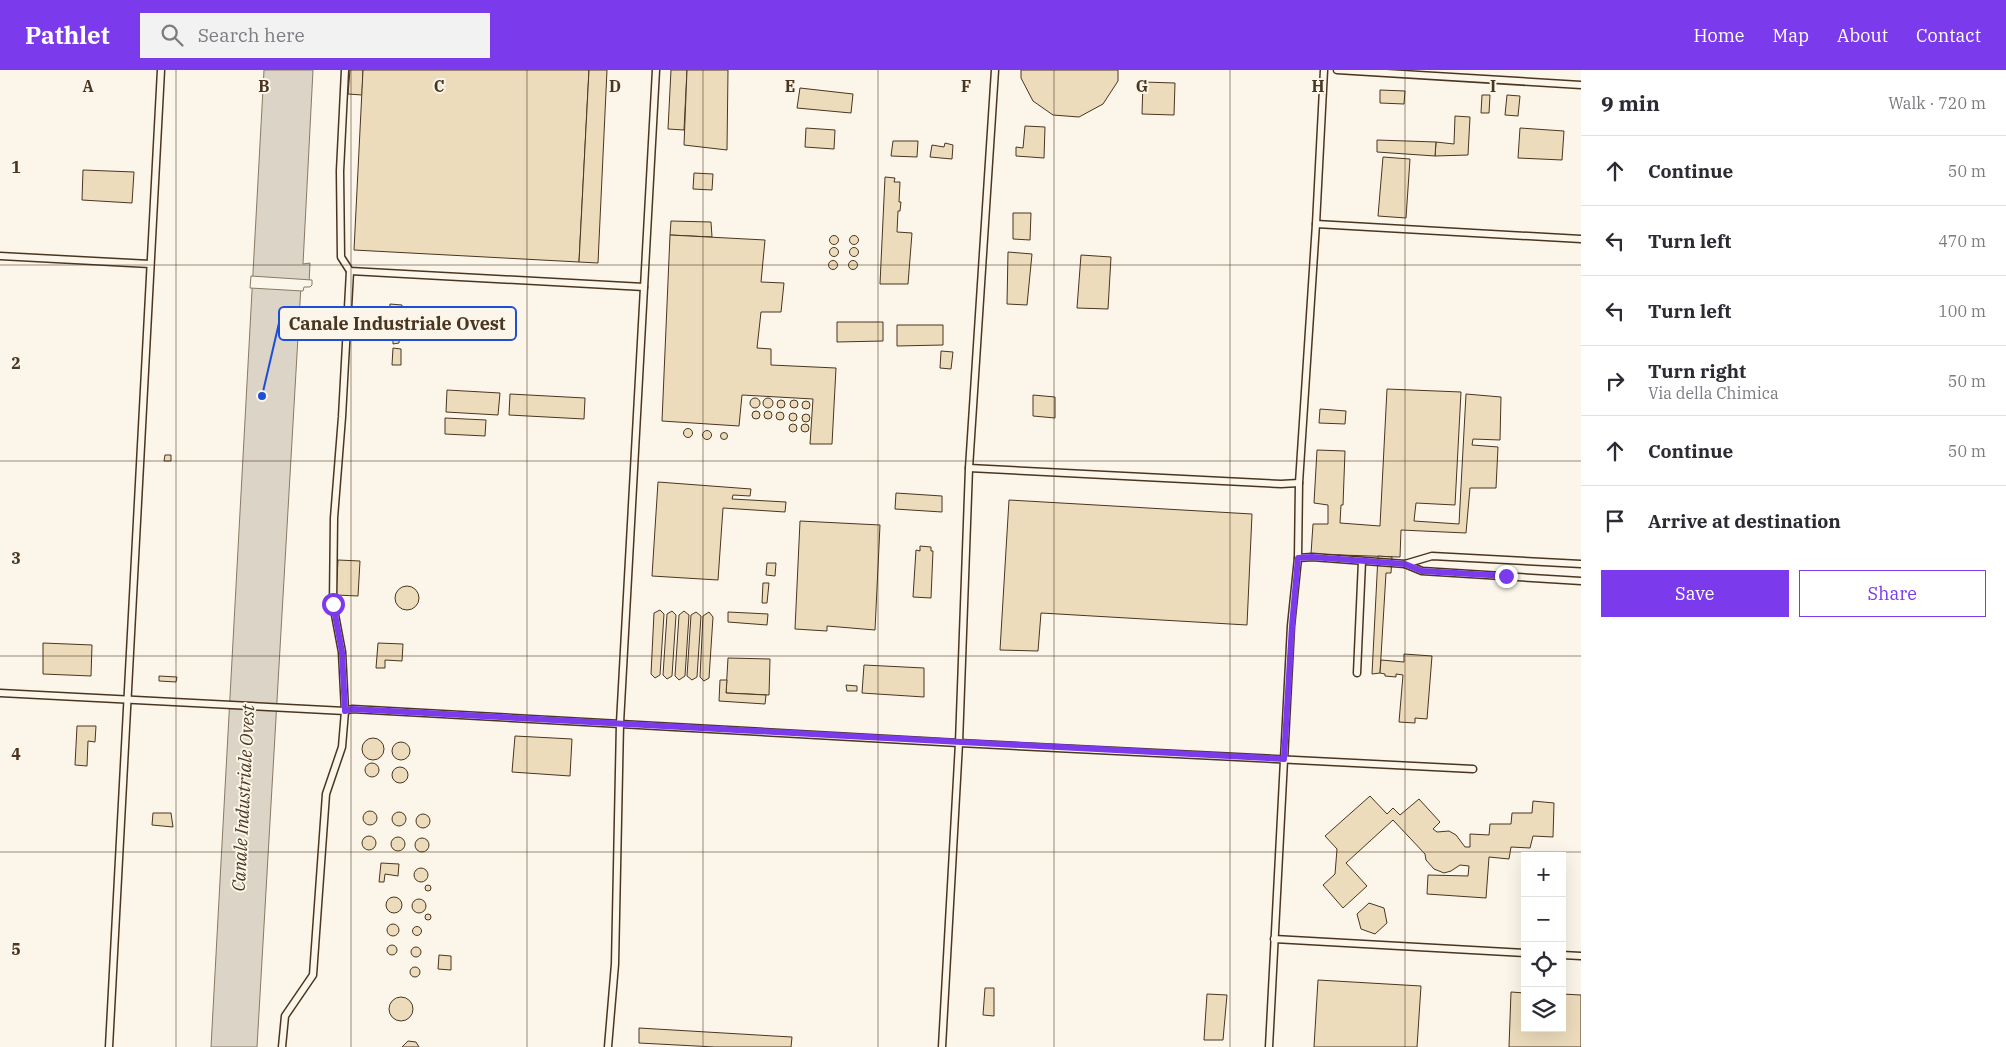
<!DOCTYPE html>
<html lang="en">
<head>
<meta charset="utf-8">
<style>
	:root { --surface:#fff; --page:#f2f2f3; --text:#2b2b33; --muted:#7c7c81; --line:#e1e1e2; --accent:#7c3aed }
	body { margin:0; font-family:"IBM Plex Serif",serif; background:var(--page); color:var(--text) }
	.controls { position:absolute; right:15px; bottom:15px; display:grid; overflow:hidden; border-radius:0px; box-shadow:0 5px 20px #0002 }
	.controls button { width:45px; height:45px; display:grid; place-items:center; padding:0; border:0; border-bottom:1px solid var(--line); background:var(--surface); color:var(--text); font:25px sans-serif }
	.stop { position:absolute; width:15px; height:15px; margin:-11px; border:4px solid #7c3aed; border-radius:50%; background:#fff }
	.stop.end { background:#7c3aed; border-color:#fff; box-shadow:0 1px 5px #0008 }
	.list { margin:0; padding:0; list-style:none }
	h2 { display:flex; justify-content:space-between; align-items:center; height:65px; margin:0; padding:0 20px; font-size:21px }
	h2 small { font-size:16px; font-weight:400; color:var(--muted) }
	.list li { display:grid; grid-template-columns:32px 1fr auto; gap:15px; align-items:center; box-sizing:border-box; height:70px; padding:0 20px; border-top:1px solid var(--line) }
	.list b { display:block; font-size:19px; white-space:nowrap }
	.list p { margin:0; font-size:16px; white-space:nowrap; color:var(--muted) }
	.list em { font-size:16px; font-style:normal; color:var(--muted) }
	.actions { display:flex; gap:10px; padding:15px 20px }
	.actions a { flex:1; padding:11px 0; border:1px solid var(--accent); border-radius:0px; text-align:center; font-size:18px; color:var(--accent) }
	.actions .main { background:var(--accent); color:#fff }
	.icon { flex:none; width:28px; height:28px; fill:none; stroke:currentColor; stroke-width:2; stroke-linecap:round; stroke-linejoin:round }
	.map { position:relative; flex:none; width:1581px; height:977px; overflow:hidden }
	header { display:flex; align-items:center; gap:30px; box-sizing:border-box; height:70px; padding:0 25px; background:var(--accent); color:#fff }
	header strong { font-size:24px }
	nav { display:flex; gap:28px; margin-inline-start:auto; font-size:18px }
	.search { width:350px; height:45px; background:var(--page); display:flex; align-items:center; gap:12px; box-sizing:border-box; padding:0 18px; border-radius:0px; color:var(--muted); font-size:19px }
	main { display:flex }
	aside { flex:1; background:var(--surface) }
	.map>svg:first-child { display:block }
	.water { fill:#dcd4c6; stroke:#887966 }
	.pier { fill:#fbf6e9; stroke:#887966 }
	.building { fill:#ecdcbc; stroke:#4a3520 }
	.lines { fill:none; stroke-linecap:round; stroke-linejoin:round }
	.lane-casing { stroke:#4a3520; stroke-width:9 }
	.lane { stroke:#fbf6e9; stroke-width:6 }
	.route { stroke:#7c3aed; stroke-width:6 }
	.grid { fill:none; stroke:#4a3520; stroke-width:1; stroke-opacity:0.55 }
	.labels { text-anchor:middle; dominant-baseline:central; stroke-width:4; stroke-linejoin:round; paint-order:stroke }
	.water-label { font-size:18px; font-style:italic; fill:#4a3520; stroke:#fbf6e9 }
	.grid-label { font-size:16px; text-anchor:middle; font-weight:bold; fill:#4a3520; stroke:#fbf6e9; stroke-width:4; stroke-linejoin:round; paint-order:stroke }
	.leader { fill:none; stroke:#1d4ed8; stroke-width:2 }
	.callout-dot { fill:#1d4ed8; stroke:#fbf6e9; stroke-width:2 }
	.callout { fill:#fbf6e9; stroke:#1d4ed8; stroke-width:2 }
	.callout-label { font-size:18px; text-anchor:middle; font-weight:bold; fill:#4a3520 }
</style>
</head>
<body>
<header>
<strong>Pathlet</strong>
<div class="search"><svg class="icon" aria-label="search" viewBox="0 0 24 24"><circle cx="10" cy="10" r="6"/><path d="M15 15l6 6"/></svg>Search here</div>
<nav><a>Home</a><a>Map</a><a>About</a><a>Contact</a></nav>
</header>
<main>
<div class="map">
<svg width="1581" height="977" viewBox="0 0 1581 977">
	<rect width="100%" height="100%" fill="#fbf6e9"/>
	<path class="water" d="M264,0H313L303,194L310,193L309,214L301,215L257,977H211Z"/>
	<path class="pier" d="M251,206L312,210V215L310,217H304L303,221L250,218Z"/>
	<g class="building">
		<path d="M350,0H363L362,25L348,24Z"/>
		<path d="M363,0H589L579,192L354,180Z"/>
		<path d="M589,0H607L598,193L579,192Z"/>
		<path d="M671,0H687L684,60L668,59Z"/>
		<path d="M687,0H728L727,80L684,75Z"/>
		<path d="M1021,0H1118V11L1103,34L1079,47L1053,45L1033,31L1021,8Z"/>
		<path d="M1143,12L1175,13L1174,45L1142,44Z"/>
		<path d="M800,18L853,24L851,43L797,38Z"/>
		<path d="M1380,20L1405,21L1404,34L1380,33Z"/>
		<path d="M1482,25H1490L1489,43H1481Z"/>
		<path d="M1507,25L1520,26L1518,46L1505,45Z"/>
		<path d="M1455,46L1470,47L1468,85L1435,86L1436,72L1454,74Z"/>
		<path d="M1025,56L1045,57L1044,88L1016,86V77L1023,78Z"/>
		<path d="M806,58L835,60L834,79L805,77Z"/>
		<path d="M1520,58L1564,61L1562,90L1518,88Z"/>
		<path d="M1377,70L1436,72L1435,86L1377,82Z"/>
		<path d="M893,71H918L917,87L891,86Z"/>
		<path d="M945,73L953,75L952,89L930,87L932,75L944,77Z"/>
		<path d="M1383,87L1410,89L1406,148L1378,146Z"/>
		<path d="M83,100L134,102L132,133L82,130Z"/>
		<path d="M694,103L713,104L712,120L693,119Z"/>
		<path d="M885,107L895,108L894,112H900L899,132H901L900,141H898L897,162L912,163L908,214H880Z"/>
		<path d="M1013,143H1031L1030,170L1013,169Z"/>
		<path d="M671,151L711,152L712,167L670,165Z"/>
		<path d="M670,165L765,170L761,212L784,213L781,242H761L757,278L771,279V295L836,298L832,374H810L813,329L742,325L739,356L662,351Z"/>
		<circle cx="854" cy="170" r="4.5"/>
		<circle cx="834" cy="170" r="4.5"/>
		<circle cx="854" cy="182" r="4.5"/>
		<circle cx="834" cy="182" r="4.5"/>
		<path d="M1008,182L1032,184L1027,235L1007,234Z"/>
		<path d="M1081,185L1111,187L1108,239L1077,238Z"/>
		<circle cx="833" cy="195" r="4.5"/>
		<circle cx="853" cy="195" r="4.5"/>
		<path d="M390,234L402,235L399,273L393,274V262L388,261Z"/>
		<path d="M837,252H883V271L837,272Z"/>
		<path d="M897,255H943V275L897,276Z"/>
		<path d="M393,278L401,279V295H392Z"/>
		<path d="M941,281L953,282L951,299L940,298Z"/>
		<path d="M1387,319L1461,322L1455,435L1416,433L1414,451L1459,454L1466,324L1501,327L1500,370L1473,369L1472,375L1498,377L1496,418H1470L1466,463L1401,460L1400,487L1311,484L1313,454H1328V435L1314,433L1317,380L1345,381L1343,435H1341L1340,453L1380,456Z"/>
		<path d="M447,320L500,323L498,345L446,342Z"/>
		<path d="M510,324L585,328L584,349L509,345Z"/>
		<path d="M1033,325L1055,327V348L1033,346Z"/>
		<circle cx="755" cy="333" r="5"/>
		<circle cx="768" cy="333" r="5"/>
		<circle cx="794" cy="334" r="4"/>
		<circle cx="781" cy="334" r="4"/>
		<circle cx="806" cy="335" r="4"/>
		<path d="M1320,339L1346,341L1345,354L1319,353Z"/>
		<circle cx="768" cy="345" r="4"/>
		<circle cx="756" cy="345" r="4"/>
		<circle cx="780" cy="346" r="4"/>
		<circle cx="793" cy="347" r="4"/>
		<circle cx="806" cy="348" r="4"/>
		<path d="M445,348L486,350L485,366L445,364Z"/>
		<circle cx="805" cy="358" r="4"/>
		<circle cx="793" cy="358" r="4"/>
		<circle cx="688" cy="363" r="4.5"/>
		<circle cx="707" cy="365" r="4.5"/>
		<circle cx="724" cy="366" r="3.5"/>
		<path d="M165,385H171V391H164Z"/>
		<path d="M658,412L751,419L750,426L733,425L732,429L786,432L785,442L723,438L718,510L652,506Z"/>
		<path d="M896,423L942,426V442L895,439Z"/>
		<path d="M1009,430L1252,444L1247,555L1041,543L1038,581L1000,580Z"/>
		<path d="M800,451L880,455L875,560L827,556V561L795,559Z"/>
		<path d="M920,476L931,477V481H933L931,528L913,527L916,480L920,481Z"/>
		<path d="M1378,486L1392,487L1391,503H1386L1380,603L1372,604Z"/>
		<path d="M338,490L360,491L358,526L336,525Z"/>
		<path d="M767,493H776L775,506L766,505Z"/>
		<path d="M763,513H769L767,533H762Z"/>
		<circle cx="407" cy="528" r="12"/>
		<path d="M660,540L664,544L660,605L655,608L651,604L654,543Z"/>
		<path d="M672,541L676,545L672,606L667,609L663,605L667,544Z"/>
		<path d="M684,541L689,545L685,606L679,610L675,606L679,545Z"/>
		<path d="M696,542L701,546L697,607L692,610L687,606L691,545Z"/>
		<path d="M709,542L713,547L709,608L704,611L700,607L703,546Z"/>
		<path d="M728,542L768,544L767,555L728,552Z"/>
		<path d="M43,573L92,575L91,606L43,604Z"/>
		<path d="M378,573L403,574L402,591L385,590V598H376Z"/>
		<path d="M1404,584L1432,586L1427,649L1415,648V653L1399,652L1403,605L1396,604V607L1385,606V604L1380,603L1381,590L1404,592Z"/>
		<path d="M728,588L770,589L769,625L726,623Z"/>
		<path d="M864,595L924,598V627L862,623Z"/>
		<path d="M159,606L177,607L176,612L159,611Z"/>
		<path d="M720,610H727L726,623L766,625L765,634L719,631Z"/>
		<path d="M846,615L857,616V621H847Z"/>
		<path d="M77,656H96L95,672L88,671L87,696L75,695Z"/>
		<path d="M515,666L572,669L570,706L512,702Z"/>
		<circle cx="373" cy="679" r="11"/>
		<circle cx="401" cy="681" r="9"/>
		<circle cx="372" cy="700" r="7"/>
		<circle cx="400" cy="705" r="8"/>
		<path d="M1370,726L1387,744L1393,738L1400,745L1419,729L1440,752L1433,759L1437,762L1449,761L1456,765L1465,777H1470V764L1489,765L1490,754H1511L1512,743H1532L1533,731L1554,733L1553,767L1533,766L1530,778L1511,777L1509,789L1489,787L1486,828L1427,824L1428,805L1468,806L1469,796L1460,795L1451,801L1444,803L1434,799L1426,790L1425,784L1393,750L1346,793L1367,816L1343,838L1323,815L1335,804L1337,779L1325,766Z"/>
		<circle cx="370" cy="748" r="7"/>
		<circle cx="399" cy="749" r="7"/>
		<path d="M153,743H171L173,757L152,755Z"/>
		<circle cx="423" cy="751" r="7"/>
		<circle cx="369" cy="773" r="7"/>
		<circle cx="398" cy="774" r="7"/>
		<circle cx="422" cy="775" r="7"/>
		<path d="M381,793L399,794L398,806L385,804L384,812H379Z"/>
		<circle cx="421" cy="805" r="7"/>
		<circle cx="428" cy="818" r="3"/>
		<circle cx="394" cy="835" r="8"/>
		<circle cx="419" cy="836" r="7"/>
		<path d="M1369,833L1384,838L1387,853L1375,864L1361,859L1357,844Z"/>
		<circle cx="428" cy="847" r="3"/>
		<circle cx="393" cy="860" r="6"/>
		<circle cx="417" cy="861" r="4.5"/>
		<circle cx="392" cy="880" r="5"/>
		<circle cx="416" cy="882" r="5"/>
		<path d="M439,885L451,886V900L438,899Z"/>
		<circle cx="415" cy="902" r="5"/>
		<path d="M1318,910L1421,916L1417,977H1314Z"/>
		<path d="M985,918H994V946L983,945Z"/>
		<path d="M1511,922L1525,923V958H1562V924L1581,925V977H1509Z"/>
		<path d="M1207,924L1227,925L1223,970H1204Z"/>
		<circle cx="401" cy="939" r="12"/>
		<path d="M639,958L774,966L792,967L791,977H715L639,973Z"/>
		<path d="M408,971L416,972L419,977H402Z"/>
	</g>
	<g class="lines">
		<g class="lane-casing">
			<g id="lane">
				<path d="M345,0L340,101L341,187L350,201L644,217"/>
				<path d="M1337,0L1581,15"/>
				<path d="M1316,154L1581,169"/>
				<path d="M0,186L150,194"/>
				<path d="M969,398L1281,414L1299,413"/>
				<path d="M1298,488L1312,487L1405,494L1422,501L1581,511"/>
				<path d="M1405,494L1432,486L1581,494"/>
				<path d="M1357,603L1362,491"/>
				<path d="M0,623L345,641L352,639L959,673L1473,699"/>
				<path d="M1274,869L1525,883"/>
				<path d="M1562,885L1581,886"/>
				<path d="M109,977L161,0"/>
				<path d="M282,977L285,946L313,905L326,724L342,677L345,641L342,582L333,534L334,448L342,347L350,201"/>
				<path d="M608,977L615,894L620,653L656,0"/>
				<path d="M942,977L959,673L969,398L995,0"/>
				<path d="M1269,977L1291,556L1298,488L1299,413L1316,154L1324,0"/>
			</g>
		</g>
		<use href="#lane" class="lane"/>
	</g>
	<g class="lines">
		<path class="route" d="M333,534L342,582L345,641L352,639C663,655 973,674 1284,689L1292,556L1298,488L1312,487L1405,494L1422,501L1506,506"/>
	</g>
	<path class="grid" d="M176,0V977M351,0V977M527,0V977M703,0V977M878,0V977M1054,0V977M1230,0V977M1405,0V977M0,195H1581M0,391H1581M0,586H1581M0,782H1581"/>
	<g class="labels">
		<g class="water-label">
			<text transform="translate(243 728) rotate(-87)">Canale Industriale Ovest</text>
		</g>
	</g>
	<g class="grid-label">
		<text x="88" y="22">A</text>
		<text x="264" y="22">B</text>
		<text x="439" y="22">C</text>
		<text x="615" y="22">D</text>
		<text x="790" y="22">E</text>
		<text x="966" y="22">F</text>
		<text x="1142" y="22">G</text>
		<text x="1318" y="22">H</text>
		<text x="1493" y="22">I</text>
		<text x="16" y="103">1</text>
		<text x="16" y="299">2</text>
		<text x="16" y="494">3</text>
		<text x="16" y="690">4</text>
		<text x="16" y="885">5</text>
	</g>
	<path class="leader" d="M262 326L279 253"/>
	<circle class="callout-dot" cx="262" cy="326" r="5"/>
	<rect class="callout" x="279" y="237" width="237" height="33" rx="5"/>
	<g class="callout-label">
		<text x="397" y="260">Canale Industriale Ovest</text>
	</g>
</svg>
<div class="controls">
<button>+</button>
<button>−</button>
<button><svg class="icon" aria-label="locate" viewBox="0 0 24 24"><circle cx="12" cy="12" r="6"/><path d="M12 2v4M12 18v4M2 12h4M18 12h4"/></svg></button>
<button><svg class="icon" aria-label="layers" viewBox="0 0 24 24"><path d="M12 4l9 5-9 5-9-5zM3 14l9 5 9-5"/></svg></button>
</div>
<div class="stop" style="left:333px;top:534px"></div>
<div class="stop end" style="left:1506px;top:506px"></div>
</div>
<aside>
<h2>9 min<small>Walk · 720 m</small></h2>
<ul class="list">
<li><svg class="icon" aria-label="ahead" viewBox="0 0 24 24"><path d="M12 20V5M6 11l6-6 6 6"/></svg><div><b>Continue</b></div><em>50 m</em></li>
<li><svg class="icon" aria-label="left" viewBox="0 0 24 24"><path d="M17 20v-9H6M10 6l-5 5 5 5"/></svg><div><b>Turn left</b></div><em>470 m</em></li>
<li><svg class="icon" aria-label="left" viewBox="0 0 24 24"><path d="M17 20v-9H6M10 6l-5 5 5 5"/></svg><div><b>Turn left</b></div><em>100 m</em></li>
<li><svg class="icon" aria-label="right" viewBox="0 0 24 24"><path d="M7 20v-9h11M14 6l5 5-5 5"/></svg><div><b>Turn right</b><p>Via della Chimica</p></div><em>50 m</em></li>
<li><svg class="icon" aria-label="ahead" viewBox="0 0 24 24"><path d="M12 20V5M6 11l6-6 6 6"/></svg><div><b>Continue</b></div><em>50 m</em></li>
<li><svg class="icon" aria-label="arrive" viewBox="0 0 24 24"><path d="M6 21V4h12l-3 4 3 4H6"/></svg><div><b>Arrive at destination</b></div></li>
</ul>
<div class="actions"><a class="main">Save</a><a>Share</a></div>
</aside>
</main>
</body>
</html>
